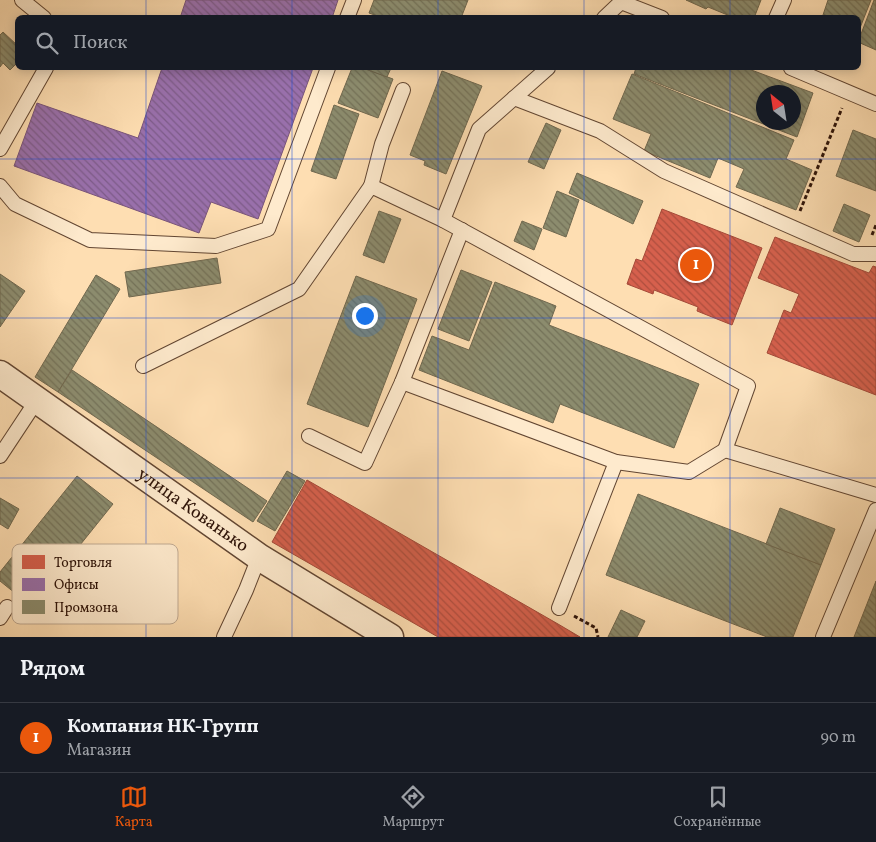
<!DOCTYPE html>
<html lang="ru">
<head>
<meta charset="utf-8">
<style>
	:root { --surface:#171b24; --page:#242831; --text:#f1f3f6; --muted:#9ea1a6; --line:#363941; --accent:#ea580c }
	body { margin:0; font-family:Vollkorn,serif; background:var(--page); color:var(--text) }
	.compass { position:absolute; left:756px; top:85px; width:45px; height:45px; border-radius:50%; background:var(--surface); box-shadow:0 2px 12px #0003; rotate:330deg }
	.you { position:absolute; left:364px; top:315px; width:18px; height:18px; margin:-12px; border:4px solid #fff; border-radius:50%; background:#1a73e8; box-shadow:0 0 0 8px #1a73e833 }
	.badge { display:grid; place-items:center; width:32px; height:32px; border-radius:50%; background:var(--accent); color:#fff; font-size:16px; font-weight:700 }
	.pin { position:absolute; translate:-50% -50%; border:2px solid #fff; box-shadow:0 1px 5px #0006 }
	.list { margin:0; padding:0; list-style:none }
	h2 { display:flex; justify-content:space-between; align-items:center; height:65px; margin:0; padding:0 20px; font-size:21px }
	h2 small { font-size:16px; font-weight:400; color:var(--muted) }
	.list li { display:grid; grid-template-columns:32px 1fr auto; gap:15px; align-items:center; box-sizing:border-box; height:70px; padding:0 20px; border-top:1px solid var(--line) }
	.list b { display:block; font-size:19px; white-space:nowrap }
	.list p { margin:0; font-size:16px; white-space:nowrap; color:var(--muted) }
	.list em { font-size:16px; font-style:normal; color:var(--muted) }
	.icon { flex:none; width:28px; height:28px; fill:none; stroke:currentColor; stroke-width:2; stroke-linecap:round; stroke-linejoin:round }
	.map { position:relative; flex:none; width:876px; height:637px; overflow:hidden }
	.search { position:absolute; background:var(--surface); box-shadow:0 2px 12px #0003; left:15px; right:15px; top:15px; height:55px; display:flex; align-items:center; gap:12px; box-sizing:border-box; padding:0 18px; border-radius:8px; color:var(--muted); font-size:19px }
	.sheet { height:135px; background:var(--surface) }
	nav { display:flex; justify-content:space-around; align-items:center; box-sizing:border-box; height:70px; border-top:1px solid var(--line); background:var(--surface); font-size:14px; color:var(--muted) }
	nav a { display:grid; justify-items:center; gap:2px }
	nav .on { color:var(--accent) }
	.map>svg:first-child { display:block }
	.shops { fill:url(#shops-back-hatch); stroke:#a44938 }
	.offices { fill:url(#offices-back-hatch); stroke:#79547a }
	.industry { fill:url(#industry-back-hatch); stroke:#70684f; fill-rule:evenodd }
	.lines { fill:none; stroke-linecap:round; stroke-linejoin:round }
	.lane-casing { stroke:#624632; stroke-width:16 }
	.street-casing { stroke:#624632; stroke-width:29 }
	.path { stroke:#2e1308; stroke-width:3; stroke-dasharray:4 2.5; stroke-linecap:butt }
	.lane { stroke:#feeacd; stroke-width:14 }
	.street { stroke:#feeacd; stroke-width:26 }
	.grid { fill:none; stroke:#1d4ed8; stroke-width:1; stroke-opacity:0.55 }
	.labels { text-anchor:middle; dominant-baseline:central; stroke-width:5; stroke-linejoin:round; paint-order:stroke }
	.street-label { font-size:18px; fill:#2e1308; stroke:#feeacd }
	.key { fill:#feeacd; stroke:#c0aa92; stroke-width:1 }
	.key-label { font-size:14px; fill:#2e1308 }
</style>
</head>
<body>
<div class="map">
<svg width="876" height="637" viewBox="0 0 876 637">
	<defs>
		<pattern id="shops-back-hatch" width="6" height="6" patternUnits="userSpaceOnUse" patternTransform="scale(1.25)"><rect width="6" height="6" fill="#d6604d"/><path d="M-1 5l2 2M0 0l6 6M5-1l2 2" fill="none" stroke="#ae4e3e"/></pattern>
		<pattern id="offices-back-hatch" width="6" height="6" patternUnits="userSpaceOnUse" patternTransform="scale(1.25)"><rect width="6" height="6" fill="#9970ab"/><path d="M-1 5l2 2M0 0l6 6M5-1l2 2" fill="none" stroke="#7d5b89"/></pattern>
		<pattern id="industry-back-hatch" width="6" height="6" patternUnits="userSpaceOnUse" patternTransform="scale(1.25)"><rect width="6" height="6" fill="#8c8c6e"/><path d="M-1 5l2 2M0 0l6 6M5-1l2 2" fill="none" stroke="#737158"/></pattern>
	</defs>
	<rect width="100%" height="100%" fill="#fedeb2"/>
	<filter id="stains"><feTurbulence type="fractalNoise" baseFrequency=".004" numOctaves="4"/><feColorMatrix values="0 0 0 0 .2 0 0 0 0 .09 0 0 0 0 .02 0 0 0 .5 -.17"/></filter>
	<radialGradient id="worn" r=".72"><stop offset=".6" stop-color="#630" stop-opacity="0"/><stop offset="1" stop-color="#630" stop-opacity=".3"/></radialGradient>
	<g class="shops">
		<path d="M662,209L762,248L732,325L697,311L698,307L654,290L653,294L627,284L636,259L642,261Z"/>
		<path d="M775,237L869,273L873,266L876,267V395L767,353L784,310L791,313L799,294L758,278Z"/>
		<path d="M307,480L558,624L580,637H438L272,542Z"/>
	</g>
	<g class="offices">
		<path d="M186,0H338L332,18H180Z"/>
		<path d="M162,68H313L258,219L211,202L199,233L14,166L37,103L138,138Z"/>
	</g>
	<g class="industry">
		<path d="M374,0H468L461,18H383L369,13Z"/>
		<path d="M686,0H761L754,18H735L708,7L706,9Z"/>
		<path d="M828,0H871L858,33V18H822Z"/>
		<path d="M874,0H876V50L858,42Z"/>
		<path d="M3,32L18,46V62L10,70L3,63L0,67V35Z"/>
		<path d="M352,68H363L393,79L378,118L338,103Z"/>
		<path d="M363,68H391L387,77Z"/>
		<path d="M636,68H746L813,93L797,137L634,74ZM764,92H794V122H764Z"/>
		<path d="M442,71L482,86L446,174L424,165L425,161L410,155Z"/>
		<path d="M632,74L794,140L786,159L812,170L796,210L736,187L744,169L718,158L710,178L644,151L651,134L613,119Z"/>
		<path d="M334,105L359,114L336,179L311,171Z"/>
		<path d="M546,123L561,130L544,169L528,162Z"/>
		<path d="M853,130L876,139V191L836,176Z"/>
		<path d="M577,173L643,201L633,224L569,193Z"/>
		<path d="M557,191L579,200L566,237L543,228Z"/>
		<path d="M844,204L870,215L859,242L833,231Z"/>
		<path d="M379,211L401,219L384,263L363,255Z"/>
		<path d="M522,221L542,229L534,250L514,241Z"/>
		<path d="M217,258L221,283L129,297L125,272Z"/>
		<path d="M461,270L492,282L469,341L438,329Z"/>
		<path d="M0,274L25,291L0,327Z"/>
		<path d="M96,275L120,289L58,392L35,377Z"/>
		<path d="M356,276L417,299L368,427L307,404Z"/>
		<path d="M495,282L556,306L549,325L699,384L674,448L560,404L553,423L419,370L432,336L469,350Z"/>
		<path d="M72,370L267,501L253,522L58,392Z"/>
		<path d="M287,471L305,481L275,531L257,521Z"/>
		<path d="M77,476L113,504L31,606L0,581V572Z"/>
		<path d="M638,494L821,565L793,637H767L606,575Z"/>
		<path d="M0,498L19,509L8,529L0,524Z"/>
		<path d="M780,508L835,529L821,565L766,544Z"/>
		<path d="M876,581V637H854Z"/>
		<path d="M621,610L645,621L637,637H608Z"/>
	</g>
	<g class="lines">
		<g class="lane-casing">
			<g id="lane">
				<path d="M22,0L44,18"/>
				<path d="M347,18L354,0"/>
				<path d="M604,18L621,2L662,18"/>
				<path d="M776,18L784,0"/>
				<path d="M548,68L479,129L443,220L748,386L725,450L876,495"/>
				<path d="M791,68L876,104"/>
				<path d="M514,98L600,131L664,171L853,254H876"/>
				<path d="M0,149L46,68"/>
				<path d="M0,186L15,204L90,240L216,246L268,229L328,68"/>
				<path d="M371,186L382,144L403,90"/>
				<path d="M143,366L299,289L371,186L443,220"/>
				<path d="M402,382L616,462L689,472L725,450"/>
				<path d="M309,436L365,463L402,382L462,230"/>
				<path d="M0,456L37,400"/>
				<path d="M559,608L616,462"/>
				<path d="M0,618L7,607"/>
				<path d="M224,637L246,590L259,557"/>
				<path d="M823,637L876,510"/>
			</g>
		</g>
		<g class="street-casing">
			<g id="street">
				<path id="s1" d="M0,374L259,557L390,637"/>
			</g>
		</g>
		<g class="path">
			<path d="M800,211L842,108"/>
			<path d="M872,235L876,225"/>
			<path d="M574,616L596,628L598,637"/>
		</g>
		<use href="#lane" class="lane"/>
		<use href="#street" class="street"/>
	</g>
	<path class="grid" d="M146,0V18M292,0V18M438,0V18M584,0V18M730,0V18M146,68V637M292,68V637M438,68V637M584,68V637M730,68V637M0,159H876M0,318H876M0,478H876"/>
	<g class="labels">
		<g class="street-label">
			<text stroke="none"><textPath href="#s1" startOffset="236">улица Кованько</textPath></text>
		</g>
	</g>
	<rect x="12" y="544" width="166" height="80" rx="8" class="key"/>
	<rect x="22" y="555" width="23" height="14" fill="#d6604d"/>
	<rect x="22" y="578" width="23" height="13" fill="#9970ab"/>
	<rect x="22" y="600" width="23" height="14" fill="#8c8c6e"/>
	<g class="key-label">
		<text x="54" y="567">Торговля</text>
		<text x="54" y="589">Офисы</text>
		<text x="54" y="612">Промзона</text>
	</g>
	<rect width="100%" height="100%" filter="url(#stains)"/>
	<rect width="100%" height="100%" fill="url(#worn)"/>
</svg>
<svg class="compass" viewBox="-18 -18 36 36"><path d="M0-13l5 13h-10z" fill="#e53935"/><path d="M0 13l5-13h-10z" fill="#9ea1a6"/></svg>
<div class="you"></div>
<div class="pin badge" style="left:696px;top:265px">1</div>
<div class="search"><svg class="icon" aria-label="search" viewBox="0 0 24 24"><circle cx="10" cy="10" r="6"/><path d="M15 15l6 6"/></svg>Поиск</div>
</div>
<section class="sheet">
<h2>Рядом<small></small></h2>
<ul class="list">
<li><span class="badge">1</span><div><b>Компания НК-Групп</b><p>Магазин</p></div><em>90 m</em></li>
</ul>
</section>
<nav>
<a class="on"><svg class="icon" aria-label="map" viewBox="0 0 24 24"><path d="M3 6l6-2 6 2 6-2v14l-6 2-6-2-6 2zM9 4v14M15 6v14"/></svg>Карта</a>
<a><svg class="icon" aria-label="directions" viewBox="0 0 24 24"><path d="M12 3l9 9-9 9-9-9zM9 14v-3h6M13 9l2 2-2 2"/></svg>Маршрут</a>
<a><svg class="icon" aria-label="saved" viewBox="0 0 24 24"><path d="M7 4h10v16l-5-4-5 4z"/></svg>Сохранённые</a>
</nav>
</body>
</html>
